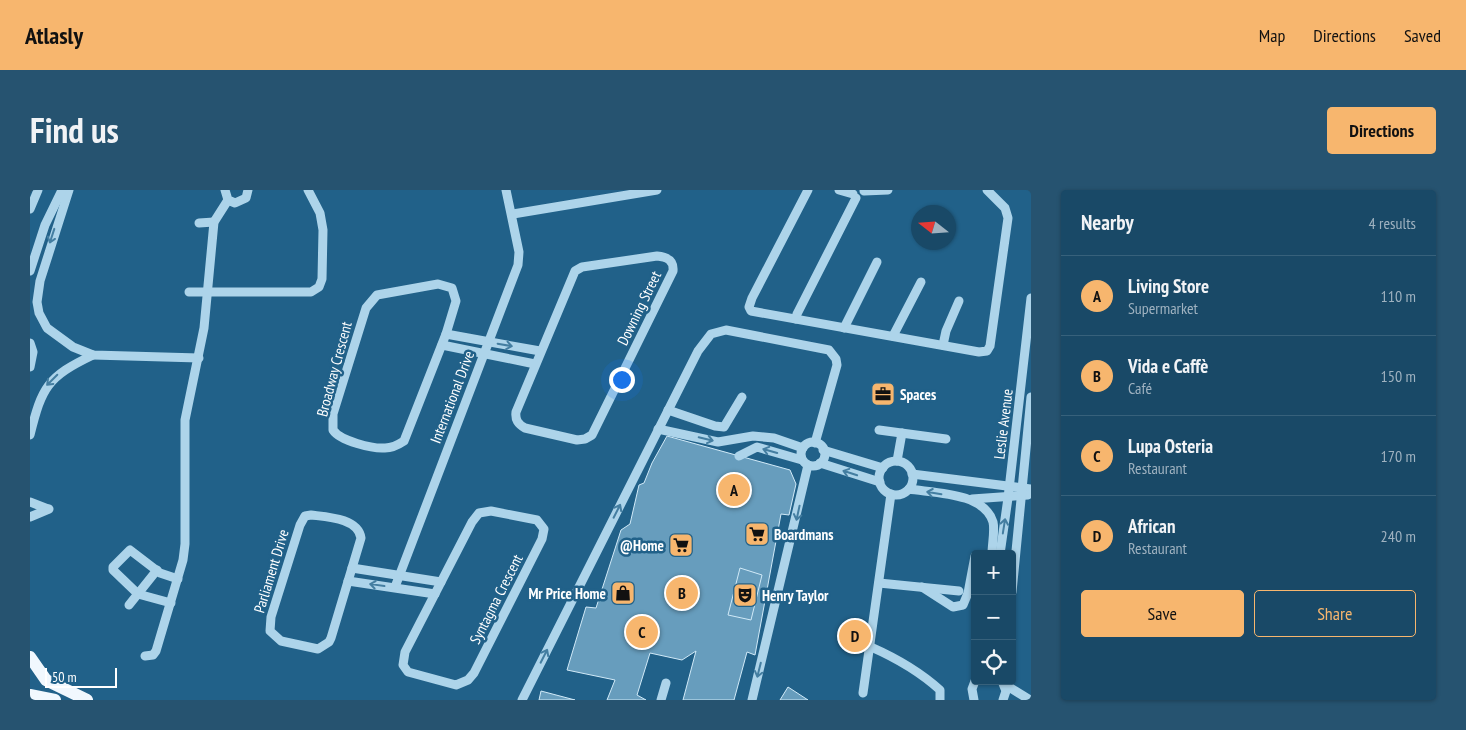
<!DOCTYPE html>
<html lang="en">
<head>
<meta charset="utf-8">
<style>
	:root { --surface:#194967; --page:#265370; --text:#f1f3f6; --muted:#9fb2c0; --line:#37617b; --accent:#f7b66e }
	body { margin:0; font-family:"PT Sans Narrow",sans-serif; background:var(--page); color:var(--text) }
	.controls { position:absolute; right:15px; bottom:15px; display:grid; overflow:hidden; border-radius:5px; box-shadow:0 1px 4px #0004 }
	.controls button { width:45px; height:45px; display:grid; place-items:center; padding:0; border:0; border-bottom:1px solid var(--line); background:var(--surface); color:var(--text); font:25px sans-serif }
	.compass { position:absolute; left:881px; top:15px; width:45px; height:45px; border-radius:50%; background:var(--surface); box-shadow:0 1px 4px #0004; rotate:287deg }
	.scale { position:absolute; left:15px; bottom:12px; width:72px; box-sizing:border-box; padding-left:5px; border:2px solid #fff; border-top:0; font-size:14px; line-height:18px; white-space:nowrap; color:#fff; -webkit-text-stroke:4px #216189; paint-order:stroke }
	.you { position:absolute; left:591px; top:189px; width:18px; height:18px; margin:-12px; border:4px solid #fff; border-radius:50%; background:#1a73e8; box-shadow:0 0 0 8px #1a73e833 }
	.badge { display:grid; place-items:center; width:32px; height:32px; border-radius:50%; background:var(--accent); color:#111; font-size:16px; font-weight:700 }
	.pin { position:absolute; translate:-50% -50%; border:2px solid #fff; box-shadow:0 1px 5px #0006 }
	.list { margin:0; padding:0; list-style:none }
	h2 { display:flex; justify-content:space-between; align-items:center; height:65px; margin:0; padding:0 20px; font-size:21px }
	h2 small { font-size:16px; font-weight:400; color:var(--muted) }
	.list li { display:grid; grid-template-columns:32px 1fr auto; gap:15px; align-items:center; box-sizing:border-box; height:80px; padding:0 20px; border-top:1px solid var(--line) }
	.list b { display:block; font-size:19px; white-space:nowrap }
	.list p { margin:0; font-size:16px; white-space:nowrap; color:var(--muted) }
	.list em { font-size:16px; font-style:normal; color:var(--muted) }
	.actions { display:flex; gap:10px; padding:15px 20px }
	.actions a { flex:1; padding:11px 0; border:1px solid var(--accent); border-radius:5px; text-align:center; font-size:18px; color:var(--accent) }
	.actions .main { background:var(--accent); color:#111 }
	.icon { flex:none; width:28px; height:28px; fill:none; stroke:currentColor; stroke-width:2; stroke-linecap:round; stroke-linejoin:round }
	.map { position:relative; flex:none; width:1001px; height:510px; overflow:hidden; border-radius:5px }
	header { display:flex; align-items:center; gap:30px; box-sizing:border-box; height:70px; padding:0 25px; background:var(--accent); color:#111 }
	header strong { font-size:24px }
	nav { display:flex; gap:28px; margin-inline-start:auto; font-size:18px }
	.intro { display:flex; align-items:center; justify-content:space-between; box-sizing:border-box; height:120px; padding:0 30px }
	h1 { margin:0; font-size:35px }
	.button { padding:12px 22px; border-radius:5px; background:var(--accent); color:#111; font-size:18px; font-weight:700 }
	main { display:flex; gap:30px; padding:0 30px }
	aside { flex:1; background:var(--surface); border-radius:5px; box-shadow:0 1px 4px #0004 }
	.map>svg:first-child { display:block }
	.building { fill:#679dbd; stroke:#d1eaf8 }
	.lines { fill:none; stroke-linecap:round; stroke-linejoin:round }
	.minor { stroke:#add4ea; stroke-width:9 }
	.major { stroke:#f1f8fe; stroke-width:12 }
	.oneway { stroke:#447ea1 }
	.labels { text-anchor:middle; dominant-baseline:central; stroke-width:5; stroke-linejoin:round; paint-order:stroke }
	.street-label { font-size:15px; fill:#fff; stroke:#216189 }
	.poi-label { font-size:15px; font-weight:bold; fill:#fff; stroke:#216189; text-anchor:start }
</style>
</head>
<body>
<header>
<strong>Atlasly</strong>
<nav><a>Map</a><a>Directions</a><a>Saved</a></nav>
</header>
<div class="intro"><h1>Find us</h1><a class="button">Directions</a></div>
<main>
<div class="map">
<svg width="1001" height="510" viewBox="0 0 1001 510">
	<rect width="100%" height="100%" fill="#216189"/>
	<g class="building">
		<path d="M637,246L760,280L766,294L759,325L751,324L725,465L717,462L704,510H653L666,461L652,470L620,463L607,505L616,510H577L585,490L537,480L556,417L566,418L591,340L600,334L609,295L614,293L622,273Z"/>
		<path d="M710,378L732,385L721,430L698,425Z"/>
		<path d="M758,497L778,510H750Z"/>
		<path d="M511,501L545,510H509Z"/>
	</g>
	<g class="lines">
		<g class="minor">
			<path d="M39,0L10,91L7,112L9,123L17,138L43,157L63,165L169,168"/>
			<path d="M195,0L198,10L205,13L216,8L218,0"/>
			<path d="M778,0L722,108L719,117L721,121L949,162L957,161L960,156L978,28L975,18L957,0"/>
			<path d="M809,0L823,4"/>
			<path d="M834,1L858,0"/>
			<path d="M0,19L8,0"/>
			<path d="M483,24L627,0"/>
			<path d="M169,33L184,32"/>
			<path d="M627,66C637,67 644,70 643,81L562,245L555,249L547,250L495,238C488,234 485,230 486,222L545,81L552,77Z"/>
			<path d="M0,81L15,35L32,0"/>
			<path d="M408,94L422,98L426,111L416,144L374,251C368,255 362,258 355,258C343,259 310,251 303,240V224L336,118L347,105Z"/>
			<path d="M159,102H281L289,97L292,89L293,40L290,23L278,0"/>
			<path d="M766,129L767,124L826,8"/>
			<path d="M814,138L847,72"/>
			<path d="M416,144L510,161"/>
			<path d="M863,146L891,92"/>
			<path d="M0,153L3,162L0,177"/>
			<path d="M412,155L505,174"/>
			<path d="M913,155L916,141L929,111"/>
			<path d="M638,220L685,236L694,237L712,207"/>
			<path d="M628,239L688,252L723,246L744,248L773,258"/>
			<path d="M849,240L916,249"/>
			<path d="M0,245C12,197 17,187 63,165"/>
			<circle cx="783" cy="264" r="12"/>
			<path d="M793,260L853,278"/>
			<path d="M709,266L727,257L772,270"/>
			<path d="M867,271L872,243"/>
			<circle cx="866" cy="288" r="17"/>
			<path d="M790,273L850,292"/>
			<path d="M882,284L1001,299"/>
			<path d="M879,299C903,303 954,302 963,332C965,341 962,354 962,364"/>
			<path d="M942,309L998,305"/>
			<path d="M0,312L18,319"/>
			<path d="M461,321L507,330L514,339L512,349L444,483L438,490L426,495L378,482L373,475L375,462L442,332L449,323Z"/>
			<path d="M281,325C297,327 328,328 331,348L301,448L299,452L288,459L251,451L240,441L241,427L270,335L275,326Z"/>
			<path d="M0,327L19,319"/>
			<path d="M970,364L978,308L1001,108"/>
			<path d="M322,378L411,392"/>
			<path d="M318,391L405,404"/>
			<path d="M849,393L929,401"/>
			<path d="M365,397L488,75L489,62L476,0"/>
			<path d="M892,397L923,417L933,415L938,403L945,366"/>
			<path d="M982,402L1001,207"/>
			<path d="M141,413L108,404L83,380V377L100,360L130,383L148,389"/>
			<path d="M99,415L127,380"/>
			<path d="M841,457C866,468 889,481 910,500V510"/>
			<path d="M115,466L123,465L126,461L153,370L155,354V230L174,138L184,32L198,10"/>
			<path d="M972,491L976,501L973,510"/>
			<path d="M974,494L1000,510"/>
			<path d="M833,503L861,304"/>
			<path d="M492,510L668,161L681,144L696,140L799,160L806,169L807,175L785,253"/>
			<path d="M631,510L636,493"/>
			<path d="M722,510L778,275"/>
			<path d="M944,510L942,499L945,491"/>
		</g>
		<g class="major">
			<path d="M0,467L16,490L57,510"/>
			<path d="M0,505L25,510"/>
		</g>
	</g>
	<defs><path id="oneway-shaft" d="M-6 0H5M1.5-3L5.5 0L1.5 3" fill="none" stroke-width="1.6" stroke-linecap="round" stroke-linejoin="round" transform="scale(1.25)"/></defs>
	<g class="oneway">
		<use href="#oneway-shaft" transform="translate(22 46) rotate(108)"/>
		<use href="#oneway-shaft" transform="translate(475 155) rotate(10)"/>
		<use href="#oneway-shaft" transform="translate(22 190) rotate(135)"/>
		<use href="#oneway-shaft" transform="translate(676 249) rotate(13)"/>
		<use href="#oneway-shaft" transform="translate(740 261) rotate(-164)"/>
		<use href="#oneway-shaft" transform="translate(820 283) rotate(-162)"/>
		<use href="#oneway-shaft" transform="translate(904 303) rotate(-171)"/>
		<use href="#oneway-shaft" transform="translate(587 321) rotate(-63)"/>
		<use href="#oneway-shaft" transform="translate(768 323) rotate(102)"/>
		<use href="#oneway-shaft" transform="translate(974 336) rotate(-81)"/>
		<use href="#oneway-shaft" transform="translate(347 395) rotate(-172)"/>
		<use href="#oneway-shaft" transform="translate(514 466) rotate(-63)"/>
		<use href="#oneway-shaft" transform="translate(729 480) rotate(104)"/>
	</g>
	<defs>
		<g id="office-square" transform="scale(1.25)"><rect x="-9" y="-9" width="18" height="18" rx="4" fill="#f7b66e" stroke="#216189"/><path d="M-6-3h4V-5.5h4V-3h4V5H-6ZM-1-4.5V-3h2v-1.5ZM-6 0V1H6V0Z" fill="#111"/></g>
		<g id="supermarket-square" transform="scale(1.25)"><rect x="-9" y="-9" width="18" height="18" rx="4" fill="#f7b66e" stroke="#216189"/><path d="M-6-5.5h2.5l.6 2H6L4.5 2H-2.5L-4.4-4H-6ZM-1.5 3.2a1.3 1.3 0 1 0 .1 0ZM3 3.2a1.3 1.3 0 1 0 .1 0Z" fill="#111"/></g>
		<g id="shop-square" transform="scale(1.25)"><rect x="-9" y="-9" width="18" height="18" rx="4" fill="#f7b66e" stroke="#216189"/><path d="M-5-2.5h2.3a2.7 3.5 0 0 1 5.4 0H5L5.5 6h-11ZM-1.5-2.5h3a1.5 2.3 0 0 0-3 0Z" fill="#111"/></g>
		<g id="theatre-square" transform="scale(1.25)"><rect x="-9" y="-9" width="18" height="18" rx="4" fill="#f7b66e" stroke="#216189"/><path d="M-5-5.5Q0-4 5-5.5V0Q5 5 0 6Q-5 5-5 0ZM-3.3-2.5H-1v1.5H-3.3ZM1-2.5H3.3v1.5H1ZM-2.8 1Q0 5.5 2.8 1Z" fill="#111"/></g>
	</defs>
	<g fill-rule="evenodd">
		<use href="#office-square" x="853" y="204"/>
		<use href="#supermarket-square" x="727" y="344"/>
		<use href="#supermarket-square" x="651" y="355"/>
		<use href="#shop-square" x="593" y="403"/>
		<use href="#theatre-square" x="715" y="405"/>
	</g>
	<g class="labels">
		<g class="street-label">
			<text transform="translate(609 118) rotate(-64)">Downing Street</text>
			<text transform="translate(304 179) rotate(-75)">Broadway Crescent</text>
			<text transform="translate(422 207) rotate(-69)">International Drive</text>
			<text transform="translate(973 234) rotate(-83)">Leslie Avenue</text>
			<text transform="translate(241 381) rotate(-73)">Parliament Drive</text>
			<text transform="translate(466 409) rotate(-63)">Syntagma Crescent</text>
		</g>
		<g class="poi-label">
			<text x="870" y="204">Spaces</text>
			<text x="744" y="344">Boardmans</text>
			<text x="634" y="355" text-anchor="end">@Home</text>
			<text x="576" y="403" text-anchor="end">Mr Price Home</text>
			<text x="732" y="405">Henry Taylor</text>
		</g>
	</g>
</svg>
<div class="controls">
<button>+</button>
<button>−</button>
<button><svg class="icon" aria-label="locate" viewBox="0 0 24 24"><circle cx="12" cy="12" r="6"/><path d="M12 2v4M12 18v4M2 12h4M18 12h4"/></svg></button>
</div>
<svg class="compass" viewBox="-18 -18 36 36"><path d="M0-13l5 13h-10z" fill="#e53935"/><path d="M0 13l5-13h-10z" fill="#9fb2c0"/></svg>
<div class="scale">50 m</div>
<div class="you"></div>
<div class="pin badge" style="left:704px;top:300px">A</div>
<div class="pin badge" style="left:652px;top:403px">B</div>
<div class="pin badge" style="left:612px;top:442px">C</div>
<div class="pin badge" style="left:825px;top:446px">D</div>
</div>
<aside>
<h2>Nearby<small>4 results</small></h2>
<ul class="list">
<li><span class="badge">A</span><div><b>Living Store</b><p>Supermarket</p></div><em>110 m</em></li>
<li><span class="badge">B</span><div><b>Vida e Caffè</b><p>Café</p></div><em>150 m</em></li>
<li><span class="badge">C</span><div><b>Lupa Osteria</b><p>Restaurant</p></div><em>170 m</em></li>
<li><span class="badge">D</span><div><b>African</b><p>Restaurant</p></div><em>240 m</em></li>
</ul>
<div class="actions"><a class="main">Save</a><a>Share</a></div>
</aside>
</main>
</body>
</html>
